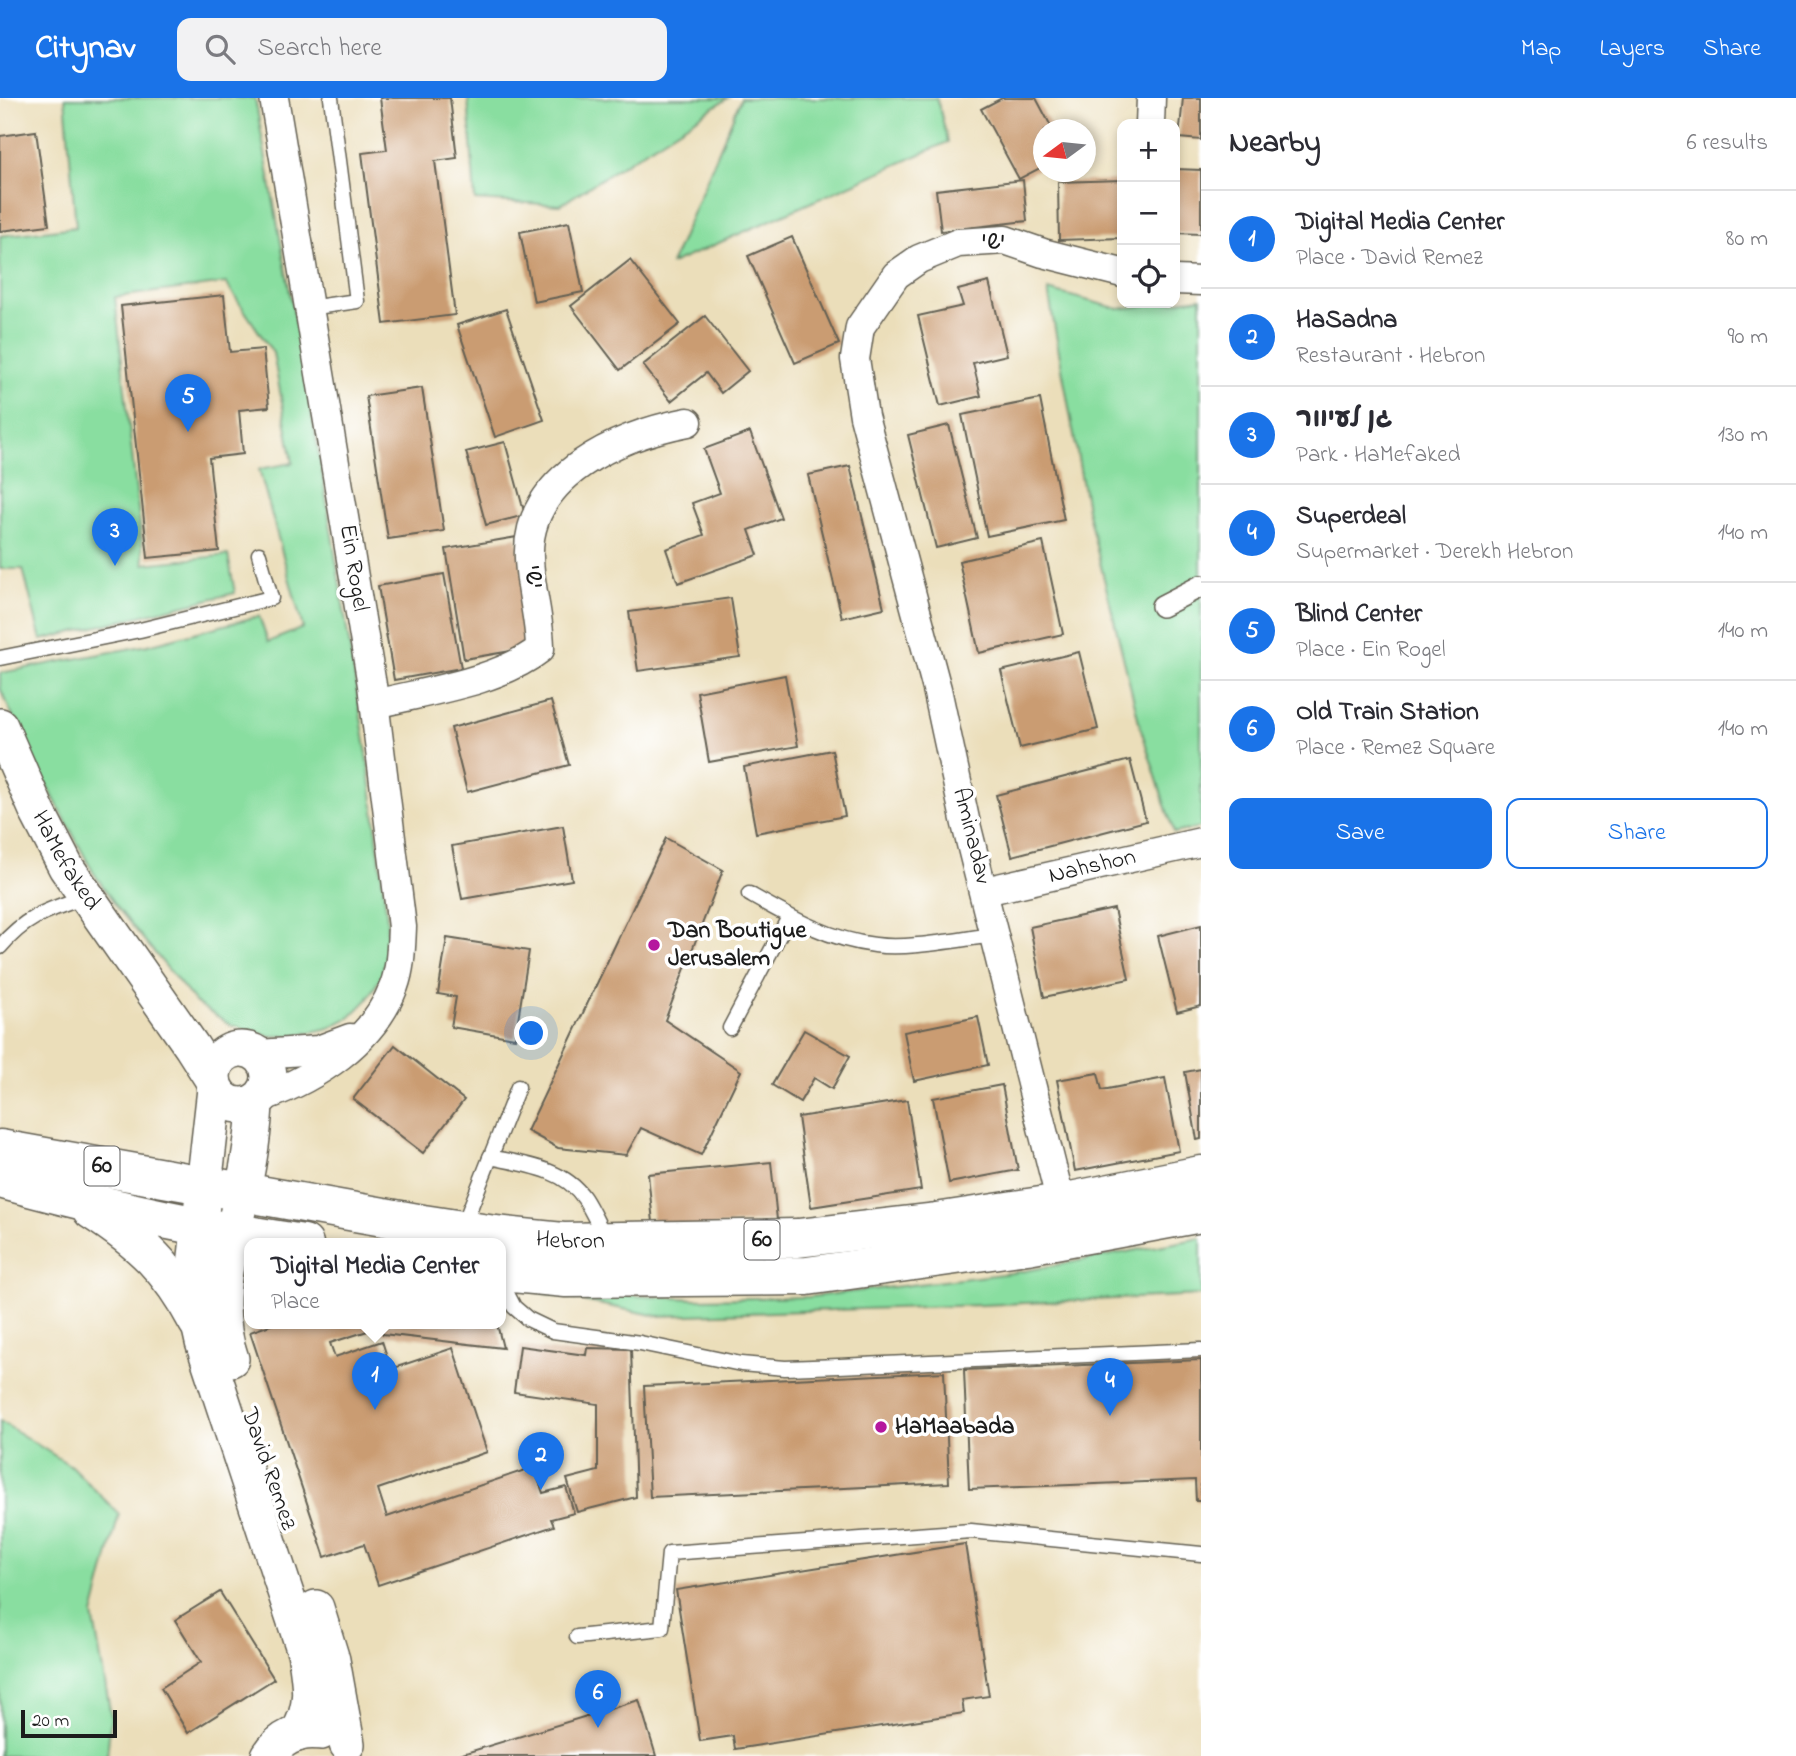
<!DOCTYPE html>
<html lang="en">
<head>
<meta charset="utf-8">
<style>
	:root { --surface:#fff; --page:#f2f2f3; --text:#2b2b33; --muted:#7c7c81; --line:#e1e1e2; --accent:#1a73e8 }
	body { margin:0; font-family:"Indie Flower","Playpen Sans Hebrew",sans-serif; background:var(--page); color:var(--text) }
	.controls { position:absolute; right:21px; top:21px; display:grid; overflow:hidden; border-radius:14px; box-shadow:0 4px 10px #0003 }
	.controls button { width:63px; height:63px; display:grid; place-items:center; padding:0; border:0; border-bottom:2px solid var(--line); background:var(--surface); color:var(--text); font:35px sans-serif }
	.compass { position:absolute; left:1033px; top:21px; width:63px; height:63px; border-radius:50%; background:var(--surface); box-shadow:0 4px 10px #0003; rotate:255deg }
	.scale { position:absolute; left:21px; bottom:18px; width:96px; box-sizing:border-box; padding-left:7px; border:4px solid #1c1c1c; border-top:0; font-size:19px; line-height:24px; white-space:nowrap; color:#1c1c1c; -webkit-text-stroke:5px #fff; paint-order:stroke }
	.you { position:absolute; left:532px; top:936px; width:24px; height:24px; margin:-18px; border:5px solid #fff; border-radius:50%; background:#1a73e8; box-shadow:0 0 0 10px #1a73e833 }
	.badge { display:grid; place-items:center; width:46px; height:46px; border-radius:50%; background:var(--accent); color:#fff; font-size:23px; font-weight:700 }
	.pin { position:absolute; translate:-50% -58px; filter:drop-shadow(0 2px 4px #0008) }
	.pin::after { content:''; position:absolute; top:37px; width:24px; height:21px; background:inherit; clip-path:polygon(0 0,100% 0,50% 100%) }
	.popup { position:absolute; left:244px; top:1140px; width:262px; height:91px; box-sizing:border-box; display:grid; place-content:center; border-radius:14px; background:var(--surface); filter:drop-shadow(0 2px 5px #0005); font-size:23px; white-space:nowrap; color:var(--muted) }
	.popup b { font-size:26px; color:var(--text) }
	.popup::after { content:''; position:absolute; left:50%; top:100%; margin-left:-14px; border:14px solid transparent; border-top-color:var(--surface) }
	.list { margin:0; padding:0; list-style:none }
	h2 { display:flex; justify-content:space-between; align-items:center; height:91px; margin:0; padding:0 28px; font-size:30px }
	h2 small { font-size:23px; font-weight:400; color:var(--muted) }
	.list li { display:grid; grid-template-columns:46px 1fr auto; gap:21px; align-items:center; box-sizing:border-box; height:98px; padding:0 28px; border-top:2px solid var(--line) }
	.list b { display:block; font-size:26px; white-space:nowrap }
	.list p { margin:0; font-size:23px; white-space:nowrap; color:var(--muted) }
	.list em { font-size:23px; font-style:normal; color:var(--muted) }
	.actions { display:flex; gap:14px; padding:21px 28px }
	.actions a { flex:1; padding:16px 0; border:2px solid var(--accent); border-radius:14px; text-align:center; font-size:24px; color:var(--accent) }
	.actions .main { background:var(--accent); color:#fff }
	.icon { flex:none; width:38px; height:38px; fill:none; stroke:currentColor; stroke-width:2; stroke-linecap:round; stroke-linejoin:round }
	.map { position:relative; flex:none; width:1201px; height:1658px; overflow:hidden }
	header { display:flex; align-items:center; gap:42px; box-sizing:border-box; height:98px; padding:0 35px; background:var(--accent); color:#fff }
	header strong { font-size:33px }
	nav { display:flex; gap:38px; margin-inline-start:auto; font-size:24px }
	.search { width:490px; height:63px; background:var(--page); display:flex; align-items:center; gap:18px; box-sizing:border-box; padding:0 24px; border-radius:14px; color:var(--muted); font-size:26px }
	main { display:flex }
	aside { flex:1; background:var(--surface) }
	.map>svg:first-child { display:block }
	.green { fill:#89dea0; stroke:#527d5e; stroke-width:2 }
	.building { fill:#ca9c72 }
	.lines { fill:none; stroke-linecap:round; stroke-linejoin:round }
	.service-casing { stroke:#646053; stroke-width:17 }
	.pedestrian-casing { stroke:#646053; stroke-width:24 }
	.minor-casing { stroke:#646053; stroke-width:31 }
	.tertiary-casing { stroke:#646053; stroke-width:38 }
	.trunk-casing { stroke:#646053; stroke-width:41 }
	.service { stroke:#fff; stroke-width:14 }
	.pedestrian { stroke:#fff; stroke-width:21 }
	.minor { stroke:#fff; stroke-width:28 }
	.tertiary { stroke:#fff; stroke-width:35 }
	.trunk { stroke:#fff; stroke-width:38 }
	.poi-dot { fill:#b5179e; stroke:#fff; stroke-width:2.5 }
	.labels { text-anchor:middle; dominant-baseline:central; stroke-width:7; stroke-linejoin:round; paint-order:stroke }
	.shield { fill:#fff; stroke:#606060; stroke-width:2 }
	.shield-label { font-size:23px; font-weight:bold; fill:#1c1c1c }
	.street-label { font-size:24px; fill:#1c1c1c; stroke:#fff }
	.poi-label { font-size:24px; font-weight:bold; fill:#1c1c1c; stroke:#fff; text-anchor:start }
</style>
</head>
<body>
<header>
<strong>Citynav</strong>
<div class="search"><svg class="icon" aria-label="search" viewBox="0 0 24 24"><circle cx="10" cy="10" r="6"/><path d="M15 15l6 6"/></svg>Search here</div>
<nav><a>Map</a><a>Layers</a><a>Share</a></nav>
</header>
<main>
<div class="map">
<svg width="1201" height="1658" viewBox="0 0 1201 1658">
	<rect width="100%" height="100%" fill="#fff"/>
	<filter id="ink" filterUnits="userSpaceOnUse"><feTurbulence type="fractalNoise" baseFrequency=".0143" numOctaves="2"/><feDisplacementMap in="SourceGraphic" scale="14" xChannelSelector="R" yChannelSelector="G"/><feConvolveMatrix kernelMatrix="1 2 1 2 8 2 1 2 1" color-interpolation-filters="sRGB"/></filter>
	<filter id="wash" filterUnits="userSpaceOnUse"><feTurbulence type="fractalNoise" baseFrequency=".00686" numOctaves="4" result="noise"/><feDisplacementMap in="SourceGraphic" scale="28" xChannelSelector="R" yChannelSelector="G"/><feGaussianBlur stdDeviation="1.57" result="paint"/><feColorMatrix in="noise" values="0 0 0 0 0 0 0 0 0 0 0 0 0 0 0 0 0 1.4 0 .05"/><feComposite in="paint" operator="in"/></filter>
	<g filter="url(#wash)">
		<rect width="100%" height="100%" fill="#ebdeba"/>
		<g class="green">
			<path d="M65,0H255L320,362L368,663L387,820V851L382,877L367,902L350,919L329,930L294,938H269L231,927L196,905L120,813L93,774L26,648L0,590V575L148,547L259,518L268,544L303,530L259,371L293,365L273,255L226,185L115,199L144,466L228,457L235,495L41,542L23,471H0V138L76,129Z"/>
			<path d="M468,0H728L560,107L475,102Z"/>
			<path d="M741,0H937L948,44L671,166Z"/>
			<path d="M1048,192L1119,211L1201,200V729L1174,735L1140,628L1087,411Z"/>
			<path d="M1201,1140V1197L982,1207L658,1218L527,1192L695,1201L809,1199L1019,1174Z"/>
			<path d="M0,1323L71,1368L119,1416L93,1517L111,1618L107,1658H0Z"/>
		</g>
		<g id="blocks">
			<g class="building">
				<path d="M380,0H450L457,60L435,63L455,217L384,226L362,55L387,52Z"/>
				<path d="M1002,0H1036L1053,32H1044V68L1019,81L981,11Z"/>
				<path d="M1183,0H1201V42L1179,40Z"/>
				<path d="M36,33L49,127L0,133V38Z"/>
				<path d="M1175,71L1201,72V136L1175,135Z"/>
				<path d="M1023,82L1027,123L941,133L936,92Z"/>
				<path d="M1122,82V140L1059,142L1058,84Z"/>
				<path d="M569,124L583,194L534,204L520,134Z"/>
				<path d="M792,139L839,246L795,265L748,158Z"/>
				<path d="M630,162L680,226L620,272L571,208Z"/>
				<path d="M989,184L1007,257L973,265L981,298L940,308L918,218L963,208L958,192Z"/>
				<path d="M224,197L230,254L263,251L269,309L239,312L243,356L209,360L219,453L148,460L121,208Z"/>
				<path d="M506,211L544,322L495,339L457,227Z"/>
				<path d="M705,218L748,273L721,295L706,275L671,303L643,267Z"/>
				<path d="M422,290L444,433L388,441L366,298Z"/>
				<path d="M1040,301L1064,422L987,438L962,317Z"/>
				<path d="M949,327L977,440L936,450L908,337Z"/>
				<path d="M750,334L781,420L749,432L758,457L678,485L666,451L704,437L692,405L720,395L704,351Z"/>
				<path d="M505,344L525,417L486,427L466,354Z"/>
				<path d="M850,368L884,510L842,520L808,377Z"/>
				<path d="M517,439L535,549L464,561L446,451Z"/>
				<path d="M1043,444L1063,536L979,555L959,463Z"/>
				<path d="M444,476L461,570L394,582L378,488Z"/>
				<path d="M731,500L740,559L638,573L629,514Z"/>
				<path d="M1079,554L1098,631L1020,650L1001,573Z"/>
				<path d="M785,577L798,648L709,664L697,594Z"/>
				<path d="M551,603L569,667L467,694L451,630Z"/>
				<path d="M832,652L845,718L756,735L744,669Z"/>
				<path d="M1130,662L1146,723L1012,758L996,697Z"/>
				<path d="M563,728L572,782L462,801L452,748Z"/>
				<path d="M666,740L723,772L665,922L741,973L701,1057L641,1030L626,1057L558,1050L527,1033Z"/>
				<path d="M1114,811L1129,881L1044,899L1030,829Z"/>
				<path d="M1201,827V908L1177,914L1158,838Z"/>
				<path d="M447,840L529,853L515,940L451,929L456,899L438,896Z"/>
				<path d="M978,919L988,967L914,983L904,934Z"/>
				<path d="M804,932L850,958L832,991L814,980L800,1004L772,987Z"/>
				<path d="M395,947L464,1002L423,1055L353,1001Z"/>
				<path d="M1201,971V1041L1197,1042L1185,974Z"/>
				<path d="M1098,975L1102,992L1165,980L1179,1053L1075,1073L1057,982Z"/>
				<path d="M1002,987L1018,1072L949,1085L933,1000Z"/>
				<path d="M907,1002L921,1092L811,1109L798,1019Z"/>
				<path d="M771,1064L777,1122L654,1134L648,1076Z"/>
				<path d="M273,1226H497L503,1250L383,1236L380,1229L330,1245L335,1259L382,1243L391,1271L453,1250L487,1354L378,1391L387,1419L534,1369L543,1395L566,1389L574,1415L551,1421L554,1428L378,1487L364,1446L325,1459L250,1234Z"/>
				<path d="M520,1248L586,1257L587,1250L631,1251L636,1399L577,1414L567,1381L598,1373V1306L514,1294Z"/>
				<path d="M1201,1262V1403H1196L1195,1382L969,1391L964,1272Z"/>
				<path d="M944,1274L949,1385L650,1399L644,1288Z"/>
				<path d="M965,1446L989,1598L962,1602L964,1615L735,1651L733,1638L700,1643L676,1492Z"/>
				<path d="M220,1494L274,1581L188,1635L161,1590L201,1564L175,1522Z"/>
				<path d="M639,1602L656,1658H459V1657Z"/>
			</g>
		</g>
	</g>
	<g filter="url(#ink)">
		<use href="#blocks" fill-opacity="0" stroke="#646053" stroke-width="2"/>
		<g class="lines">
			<g class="service-casing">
				<g id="service">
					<path d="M309,210L357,203L331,0"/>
					<path d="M0,560L140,532L271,500L259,456"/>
					<path d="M749,796C788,818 829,842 875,847C907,852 960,841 994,837"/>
					<path d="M0,849C26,818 48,812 85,799"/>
					<path d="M730,930L789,819"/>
					<path d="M490,1059C522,1066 564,1070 584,1100C592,1112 598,1127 605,1139"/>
					<path d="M462,1131L518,989"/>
					<path d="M501,1184L514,1209L528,1221L553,1233L640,1245L741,1266L785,1270L839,1268L1201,1252"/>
					<path d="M577,1539L662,1530L669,1455L971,1433L1201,1456"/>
				</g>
			</g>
			<g class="pedestrian-casing">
				<path id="pedestrian" d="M1162,508L1201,488"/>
			</g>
			<g class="minor-casing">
				<g id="minor">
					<path d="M1150,26L1151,0"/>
					<path d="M1175,182L1201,183"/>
					<path d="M375,606C427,593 498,584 540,551C540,520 530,491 529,460C525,377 620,337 688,324"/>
					<path id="s1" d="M985,793L1201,744"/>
					<path d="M259,956L318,952L350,940"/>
					<path d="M263,999C316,980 373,944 394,888C401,869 401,849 402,829L372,587L274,0"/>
					<path d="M1052,1121L1061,1105L966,726L937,591L864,318L855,261L860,229L896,177L919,161L958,145L1005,142L1043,155L1122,175"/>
				</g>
			</g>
			<g class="tertiary-casing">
				<g id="tertiary">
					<path id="s2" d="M0,628L38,715L66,769L192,949L213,982"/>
					<circle cx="241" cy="979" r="28"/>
					<path d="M215,991L193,1185L194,1204L203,1244L305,1554C310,1583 315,1610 297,1636"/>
					<path d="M231,1261C211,1203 229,1154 242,1096C249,1065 254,1036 255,1004"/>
					<path d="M316,1510L332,1562L347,1646"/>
					<path d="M269,1658C280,1640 299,1631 321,1634"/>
				</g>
			</g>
			<g class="trunk-casing">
				<g id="trunk">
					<path id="s3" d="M0,1051L423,1126L495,1137L563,1144L798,1140L936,1124L1061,1105L1201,1077"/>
					<path d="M0,1081C100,1109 201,1131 304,1146"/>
					<path d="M92,1112C143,1145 169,1170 198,1224"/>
					<path d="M501,1174L566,1180L807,1178L1027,1147L1201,1115"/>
				</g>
			</g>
			<use href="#service" class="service"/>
			<use href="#pedestrian" class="pedestrian"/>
			<use href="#minor" class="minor"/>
			<use href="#tertiary" class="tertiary"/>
			<use href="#trunk" class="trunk"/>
		</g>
	</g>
	<g class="poi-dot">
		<circle cx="654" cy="847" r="7"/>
		<circle cx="881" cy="1329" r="7"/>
	</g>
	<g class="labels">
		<g class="shield">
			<rect x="84.5" y="1048.5" width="35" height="39" rx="5"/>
			<rect x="744.5" y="1122.5" width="35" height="39" rx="5"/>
		</g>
		<g class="shield-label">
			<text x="102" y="1068">60</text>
			<text x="762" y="1142">60</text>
		</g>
		<g class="street-label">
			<text transform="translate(993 145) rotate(2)">ישי</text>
			<text transform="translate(353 470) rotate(81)">Ein Rogel</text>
			<text transform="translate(532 479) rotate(82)">ישי</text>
			<text transform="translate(971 738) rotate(76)">Aminadav</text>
			<text stroke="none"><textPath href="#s2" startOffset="150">HaMefaked</textPath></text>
			<text stroke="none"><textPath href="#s1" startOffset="110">Nahshon</textPath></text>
			<text stroke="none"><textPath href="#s3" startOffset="578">Hebron</textPath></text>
			<text transform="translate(268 1371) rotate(71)">David Remez</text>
		</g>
		<g class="poi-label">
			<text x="668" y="833">Dan Boutigue<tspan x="668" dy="28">Jerusalem</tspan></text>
			<text x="895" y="1329">HaMaabada</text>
		</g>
	</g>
</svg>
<div class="controls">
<button>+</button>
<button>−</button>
<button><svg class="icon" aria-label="locate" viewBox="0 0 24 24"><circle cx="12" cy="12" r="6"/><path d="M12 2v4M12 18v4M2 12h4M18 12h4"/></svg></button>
</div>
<svg class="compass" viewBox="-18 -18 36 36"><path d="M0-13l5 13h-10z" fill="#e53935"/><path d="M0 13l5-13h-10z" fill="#7c7c81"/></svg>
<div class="scale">20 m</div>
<div class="you"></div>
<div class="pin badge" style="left:375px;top:1312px">1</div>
<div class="popup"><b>Digital Media Center</b>Place</div>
<div class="pin badge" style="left:541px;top:1392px">2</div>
<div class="pin badge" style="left:115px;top:468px">3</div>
<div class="pin badge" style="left:1110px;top:1318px">4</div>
<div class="pin badge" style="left:188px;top:334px">5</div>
<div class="pin badge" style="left:598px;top:1630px">6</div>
</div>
<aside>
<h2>Nearby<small>6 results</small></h2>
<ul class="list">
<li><span class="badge">1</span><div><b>Digital Media Center</b><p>Place · David Remez</p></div><em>80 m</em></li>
<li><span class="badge">2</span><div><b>HaSadna</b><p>Restaurant · Hebron</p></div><em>90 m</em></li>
<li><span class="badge">3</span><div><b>גן לעיוור</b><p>Park · HaMefaked</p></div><em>130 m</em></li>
<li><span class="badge">4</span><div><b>Superdeal</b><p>Supermarket · Derekh Hebron</p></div><em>140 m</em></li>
<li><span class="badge">5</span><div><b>Blind Center</b><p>Place · Ein Rogel</p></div><em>140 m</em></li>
<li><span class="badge">6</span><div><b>Old Train Station</b><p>Place · Remez Square</p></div><em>140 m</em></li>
</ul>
<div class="actions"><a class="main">Save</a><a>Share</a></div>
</aside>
</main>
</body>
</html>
